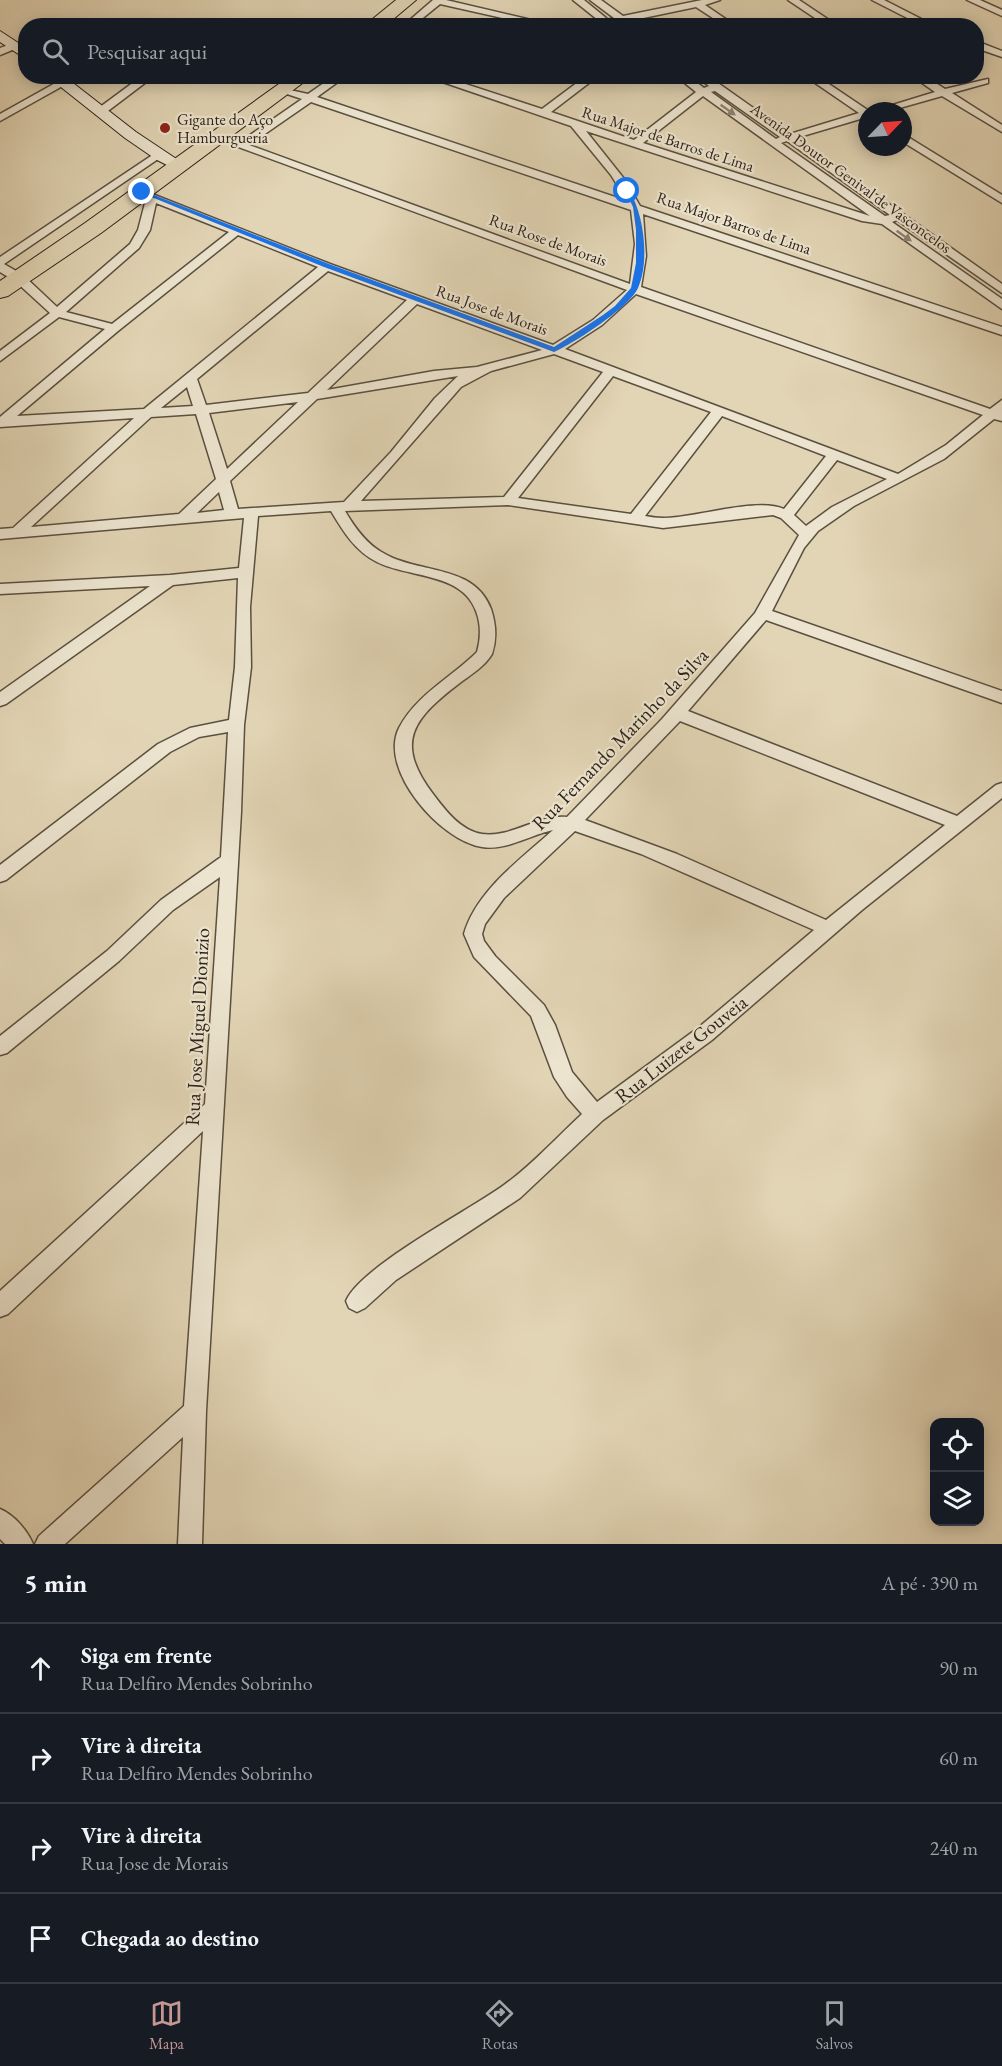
<!DOCTYPE html>
<html lang="pt">
<head>
<meta charset="utf-8">
<style>
	:root { --surface:#171b24; --page:#20242c; --text:#f1f3f6; --muted:#9ea1a6; --line:#363941; --accent:#c59692 }
	body { margin:0; font-family:"EB Garamond",serif; background:var(--page); color:var(--text) }
	.controls { position:absolute; right:18px; bottom:18px; display:grid; overflow:hidden; border-radius:12px; box-shadow:0 3px 15px #0003 }
	.controls button { width:54px; height:54px; display:grid; place-items:center; padding:0; border:0; border-bottom:2px solid var(--line); background:var(--surface); color:var(--text); font:30px sans-serif }
	.compass { position:absolute; left:858px; top:102px; width:54px; height:54px; border-radius:50%; background:var(--surface); box-shadow:0 3px 15px #0003; rotate:65deg }
	.stop { position:absolute; width:18px; height:18px; margin:-14px; border:4px solid #1a73e8; border-radius:50%; background:#fff }
	.stop.end { background:#1a73e8; border-color:#fff; box-shadow:0 2px 6px #0008 }
	.list { margin:0; padding:0; list-style:none }
	h2 { display:flex; justify-content:space-between; align-items:center; height:78px; margin:0; padding:0 24px; font-size:26px }
	h2 small { font-size:20px; font-weight:400; color:var(--muted) }
	.list li { display:grid; grid-template-columns:39px 1fr auto; gap:18px; align-items:center; box-sizing:border-box; height:90px; padding:0 24px; border-top:2px solid var(--line) }
	.list b { display:block; font-size:22px; white-space:nowrap }
	.list p { margin:0; font-size:20px; white-space:nowrap; color:var(--muted) }
	.list em { font-size:20px; font-style:normal; color:var(--muted) }
	.icon { flex:none; width:33px; height:33px; fill:none; stroke:currentColor; stroke-width:2; stroke-linecap:round; stroke-linejoin:round }
	.map { position:relative; flex:none; width:1002px; height:1544px; overflow:hidden }
	.search { position:absolute; background:var(--surface); box-shadow:0 3px 15px #0003; left:18px; right:18px; top:18px; height:66px; display:flex; align-items:center; gap:15px; box-sizing:border-box; padding:0 21px; border-radius:24px; color:var(--muted); font-size:22px }
	.sheet { height:438px; background:var(--surface) }
	nav { display:flex; justify-content:space-around; align-items:center; box-sizing:border-box; height:84px; border-top:2px solid var(--line); background:var(--surface); font-size:16px; color:var(--muted) }
	nav a { display:grid; justify-items:center; gap:3px }
	nav .on { color:var(--accent) }
	.map>svg:first-child { display:block }
	.lines { fill:none; stroke-linecap:round; stroke-linejoin:round }
	.street-casing { stroke:#5a5040; stroke-width:3 }
	.secondary-casing { stroke:#2d2319; stroke-width:2 }
	.highway-casing { stroke:#2d2319; stroke-width:2 }
	.street { fill:#ece4cf; fill-rule:evenodd }
	.secondary { fill:#ece4cf; fill-rule:evenodd }
	.highway { fill:#e2d5b5; fill-rule:evenodd }
	.oneway { fill:#8c8474 }
	.route { fill:#1a73e8 }
	.poi-dot { fill:#8f2418; stroke:#ece4cf; stroke-width:2 }
	.labels { text-anchor:middle; dominant-baseline:central; stroke-width:4.5; stroke-linejoin:round; paint-order:stroke }
	.far-poi-label { font-size:16px; fill:#2d2319; stroke:#ece4cf; text-anchor:start }
	.far-street-label { font-size:16px; fill:#2d2319; stroke:#ece4cf }
	.street-label { font-size:20px; fill:#2d2319; stroke:#ece4cf }
</style>
</head>
<body>
<div class="map">
<svg width="1002" height="1544" viewBox="0 0 1002 1544">
	<rect width="100%" height="100%" fill="#e2d5b5"/>
	<filter id="stains"><feTurbulence type="fractalNoise" baseFrequency=".00333" numOctaves="4"/><feColorMatrix values="0 0 0 0 .2 0 0 0 0 .09 0 0 0 0 .02 0 0 0 .5 -.17"/></filter>
	<radialGradient id="worn" r=".72"><stop offset=".6" stop-color="#630" stop-opacity="0"/><stop offset="1" stop-color="#630" stop-opacity=".3"/></radialGradient>
	<g class="lines">
		<g class="street-casing">
			<g id="street">
				<path d="M433,0H446L557,26H538L440,4L413,26H403Z"/>
				<path d="M573,0H584L606,18L598,20Z"/>
				<path d="M590,0H601L623,16L702,0H720L705,5L736,26H725L696,7L629,21L631,23L627,26L620,23L586,26L614,18Z"/>
				<path d="M788,0H799L838,26H827Z"/>
				<path d="M872,0H884L935,26H923Z"/>
				<path d="M967,0H980L1002,10V16Z"/>
				<path d="M976,41L1002,51V57L976,48Z"/>
				<path d="M14,43L17,44V48L0,55V48Z"/>
				<path d="M142,76H154L104,114H96V110Z"/>
				<path d="M334,76H346L317,97L627,201L611,175L571,126L425,76H441L542,109L586,76H598L551,112L634,140L696,92L676,76H688L704,88L709,86L696,76H708L790,134L859,113L805,76H817L869,111H867V117L796,138L1002,284V293L897,220L892,222L1002,299V309L882,224L862,221L586,131L625,180L640,206L1002,327V335L643,214L646,256L641,287L990,409L1002,400V421L994,419L944,459L854,506L818,531L804,548L772,611L1002,691V703L766,620L688,711L957,816L996,785L1002,783V798L862,910L712,1040L603,1120L520,1198L396,1280L365,1308L357,1312L349,1308L346,1301C361,1266 470,1210 504,1185C532,1165 557,1137 582,1114L567,1097L554,1077L531,1016L474,957L464,934C476,891 521,859 553,830C530,835 506,851 482,847C441,841 378,770 399,728C417,694 451,678 477,652C481,638 481,624 476,611C462,572 408,578 377,562C355,551 343,531 331,511L258,516L250,607L251,667L244,725L241,812L206,1411L202,1544H178L183,1437L65,1544H35L39,1536L184,1406L203,1131L8,1314L0,1317V1291L205,1104L220,877L173,910L119,961L7,1053L0,1055V1036L107,951L161,900L221,857L228,732L199,737L170,752L6,880L0,882V865L158,744L190,728L229,720L235,667L238,578L173,585L6,704L0,706V692L150,586L0,594V584L170,575L239,568L244,518L0,539V529L13,528L134,418L0,427V417L105,329L59,317L0,361V351L50,313L15,281L0,272V257L157,152L162,155L161,157L4,264L23,275L57,307L130,244L138,230L146,199L137,193L142,190L330,264L553,345L593,320L627,290L214,138L219,135L240,142L302,99L281,92V88L308,94ZM715,91L780,137L776,139L711,92ZM703,96L870,216L643,143ZM311,102L631,210L635,244L630,284L249,145ZM787,141L890,215L885,216L781,143ZM156,203L229,232L112,324L66,312L139,248L150,230ZM238,235L318,267L144,409L17,416L118,331ZM328,271L407,300L308,393L206,405L197,379ZM636,294L983,415L946,445L898,474L565,349L602,325ZM417,304L542,350L477,367L434,371L327,390ZM554,354L603,372L504,497L361,501L461,387L491,371ZM458,376L435,398L391,452L344,502L238,509L230,481L317,399ZM613,376L711,412L631,514L518,498ZM187,387L193,406L161,408ZM298,402L227,469L209,413ZM196,414L216,479L179,514L31,527L151,417ZM722,416L826,456L784,509C757,497 695,518 663,518C657,518 651,517 645,516ZM837,460L887,479L832,507L806,526L794,515ZM219,492L224,510L197,513ZM508,505L663,528L773,515L781,518L799,535L755,613L662,719L567,817C538,814 512,838 482,834C461,831 445,810 433,794C393,741 414,718 461,682C472,674 485,666 492,654C497,639 496,624 491,609C474,564 420,574 385,554C367,545 355,528 345,511ZM680,721L945,825L826,920L677,854L585,820ZM575,831L641,854L814,930L698,1028L597,1102L572,1072L555,1025L544,1005L495,956L484,941L482,934L485,924L504,898Z"/>
				<path d="M912,76H925L945,89L988,79V83L952,93L1002,125V132L942,96L889,111H873L935,92Z"/>
				<path d="M59,81L68,83L0,121V114Z"/>
				<path d="M903,134L1002,195V203L903,142Z"/>
				<path d="M0,1509C14,1515 27,1530 33,1544H5L0,1539Z"/>
			</g>
		</g>
		<g class="secondary-casing">
			<g id="secondary">
				<path d="M0,31L26,48V59L0,42Z"/>
				<path d="M47,76H64L136,132L187,166L179,171L157,160L125,138Z"/>
			</g>
		</g>
		<g class="highway-casing">
			<g id="highway">
				<path d="M396,0H416L385,26H364Z"/>
				<path d="M290,76H312L101,233L8,296L0,298V281L85,223Z"/>
			</g>
		</g>
		<use href="#street" class="street"/>
		<use href="#secondary" class="secondary"/>
		<use href="#highway" class="highway"/>
	</g>
	<defs><path id="oneway-solid" d="M-6-.8H1V-3.2L6.5 0L1 3.2V.8H-6Z" transform="scale(1.5)"/></defs>
	<g class="oneway">
		<use href="#oneway-solid" transform="translate(728 110) rotate(35)"/>
		<use href="#oneway-solid" transform="translate(904 236) rotate(35)"/>
	</g>
	<path class="route" d="M625,190H629C644,214 650,261 638,288C630,307 573,344 554,352L324,267L139,192L144,191L329,264L554,347L603,315L615,306L631,288L636,263V230L633,207Z"/>
	<circle class="poi-dot" cx="165" cy="128" r="6"/>
	<g class="labels">
		<g class="far-poi-label">
			<text x="177" y="119">Gigante do Aço<tspan x="177" dy="18">Hamburgueria</tspan></text>
		</g>
		<g class="far-street-label">
			<text transform="translate(668 139) rotate(18)">Rua Major de Barros de Lima</text>
			<text transform="translate(851 178) rotate(36)">Avenida Doutor Genival de Vasconcelos</text>
			<text transform="translate(734 223) rotate(19)">Rua Major Barros de Lima</text>
			<text transform="translate(548 240) rotate(20)">Rua Rose de Morais</text>
			<text transform="translate(492 310) rotate(20)">Rua Jose de Morais</text>
		</g>
		<g class="street-label">
			<text transform="translate(620 739) rotate(-46)">Rua Fernando Marinho da Silva</text>
			<text transform="translate(197 1027) rotate(-87)">Rua Jose Miguel Dionizio</text>
			<text transform="translate(681 1049) rotate(-38)">Rua Luizete Gouveia</text>
		</g>
	</g>
	<rect width="100%" height="100%" filter="url(#stains)"/>
	<rect width="100%" height="100%" fill="url(#worn)"/>
</svg>
<div class="controls">
<button><svg class="icon" aria-label="locate" viewBox="0 0 24 24"><circle cx="12" cy="12" r="6"/><path d="M12 2v4M12 18v4M2 12h4M18 12h4"/></svg></button>
<button><svg class="icon" aria-label="layers" viewBox="0 0 24 24"><path d="M12 4l9 5-9 5-9-5zM3 14l9 5 9-5"/></svg></button>
</div>
<svg class="compass" viewBox="-18 -18 36 36"><path d="M0-13l5 13h-10z" fill="#e53935"/><path d="M0 13l5-13h-10z" fill="#9ea1a6"/></svg>
<div class="stop" style="left:627px;top:191px"></div>
<div class="stop end" style="left:142px;top:192px"></div>
<div class="search"><svg class="icon" aria-label="search" viewBox="0 0 24 24"><circle cx="10" cy="10" r="6"/><path d="M15 15l6 6"/></svg>Pesquisar aqui</div>
</div>
<section class="sheet">
<h2>5 min<small>A pé · 390 m</small></h2>
<ul class="list">
<li><svg class="icon" aria-label="ahead" viewBox="0 0 24 24"><path d="M12 20V5M6 11l6-6 6 6"/></svg><div><b>Siga em frente</b><p>Rua Delfiro Mendes Sobrinho</p></div><em>90 m</em></li>
<li><svg class="icon" aria-label="right" viewBox="0 0 24 24"><path d="M7 20v-9h11M14 6l5 5-5 5"/></svg><div><b>Vire à direita</b><p>Rua Delfiro Mendes Sobrinho</p></div><em>60 m</em></li>
<li><svg class="icon" aria-label="right" viewBox="0 0 24 24"><path d="M7 20v-9h11M14 6l5 5-5 5"/></svg><div><b>Vire à direita</b><p>Rua Jose de Morais</p></div><em>240 m</em></li>
<li><svg class="icon" aria-label="arrive" viewBox="0 0 24 24"><path d="M6 21V4h12l-3 4 3 4H6"/></svg><div><b>Chegada ao destino</b></div></li>
</ul>
</section>
<nav>
<a class="on"><svg class="icon" aria-label="map" viewBox="0 0 24 24"><path d="M3 6l6-2 6 2 6-2v14l-6 2-6-2-6 2zM9 4v14M15 6v14"/></svg>Mapa</a>
<a><svg class="icon" aria-label="directions" viewBox="0 0 24 24"><path d="M12 3l9 9-9 9-9-9zM9 14v-3h6M13 9l2 2-2 2"/></svg>Rotas</a>
<a><svg class="icon" aria-label="saved" viewBox="0 0 24 24"><path d="M7 4h10v16l-5-4-5 4z"/></svg>Salvos</a>
</nav>
</body>
</html>
